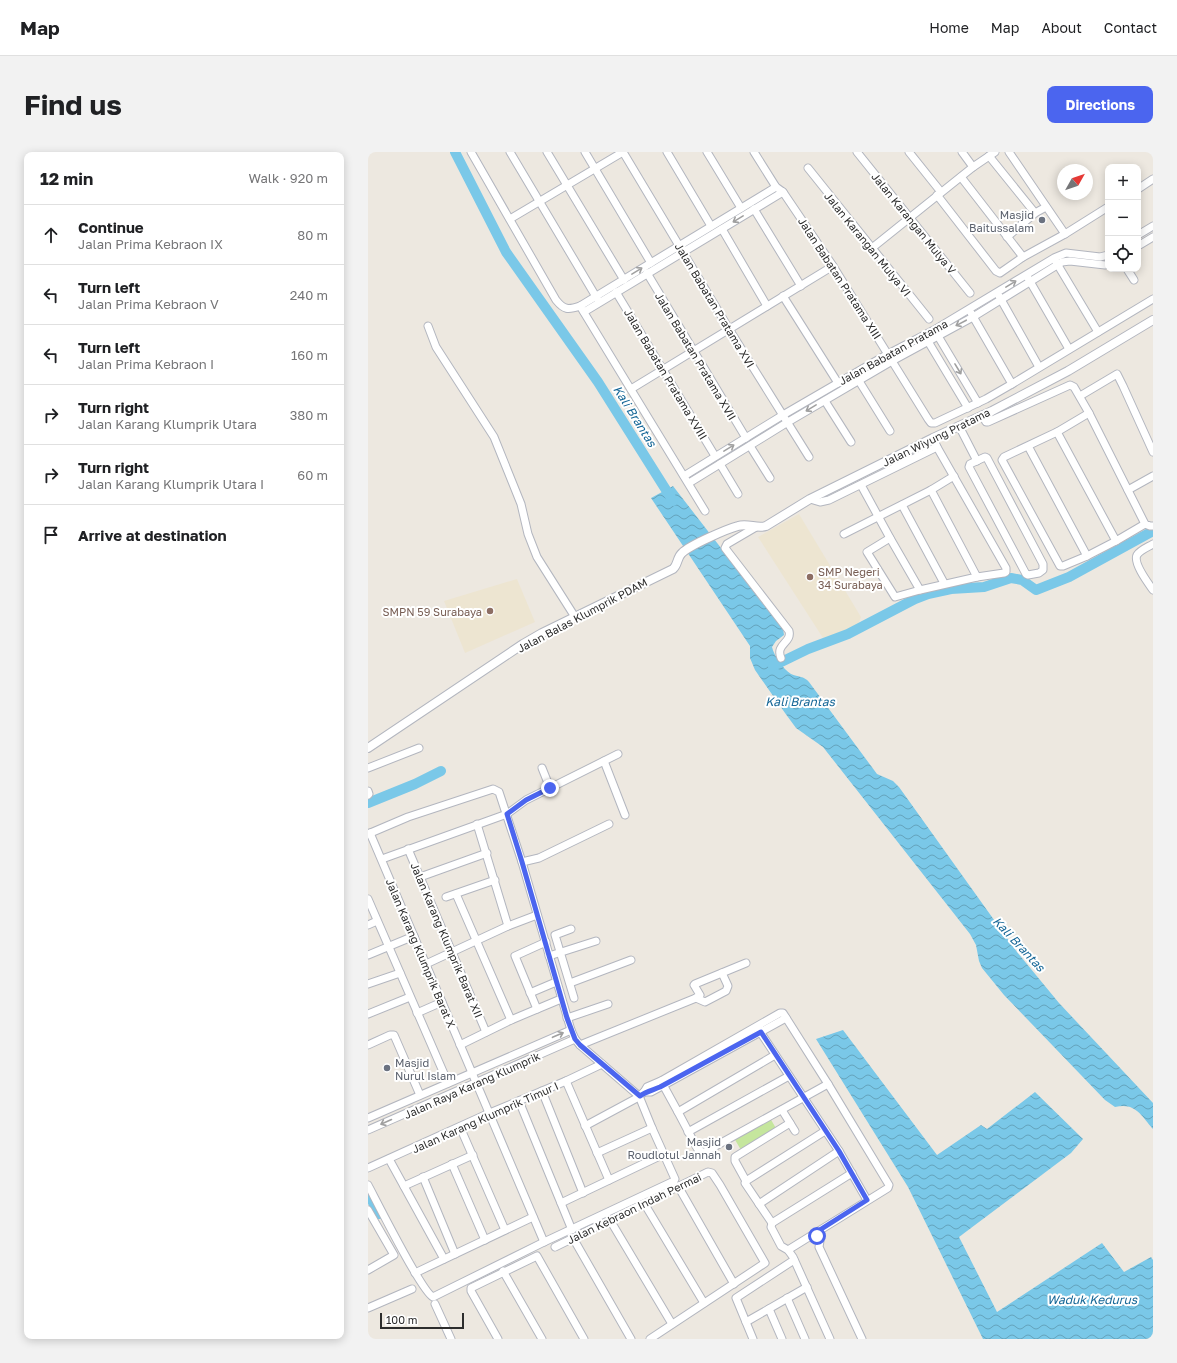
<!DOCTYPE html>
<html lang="en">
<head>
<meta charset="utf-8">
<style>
	:root { --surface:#fff; --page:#f2f2f2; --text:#202124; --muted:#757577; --line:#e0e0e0; --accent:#4b65ef }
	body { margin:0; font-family:"Golos Text",sans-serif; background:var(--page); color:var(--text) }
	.controls { position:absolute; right:12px; top:12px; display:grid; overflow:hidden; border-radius:8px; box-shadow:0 2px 10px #0003 }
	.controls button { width:36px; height:36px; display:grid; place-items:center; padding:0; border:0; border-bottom:1px solid var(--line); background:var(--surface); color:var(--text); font:20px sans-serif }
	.compass { position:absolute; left:689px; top:12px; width:36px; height:36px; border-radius:50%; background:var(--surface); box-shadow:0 2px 10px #0003; rotate:50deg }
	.scale { position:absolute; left:12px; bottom:10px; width:84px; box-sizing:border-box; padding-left:4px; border:2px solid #2d2d2d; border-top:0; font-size:11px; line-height:14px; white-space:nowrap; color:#2d2d2d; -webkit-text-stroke:3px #fff; paint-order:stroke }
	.stop { position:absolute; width:12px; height:12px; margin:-9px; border:3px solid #4b65ef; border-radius:50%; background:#fff }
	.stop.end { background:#4b65ef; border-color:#fff; box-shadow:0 1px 4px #0008 }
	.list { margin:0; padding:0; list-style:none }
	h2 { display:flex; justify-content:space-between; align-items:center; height:52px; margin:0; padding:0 16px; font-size:17px }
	h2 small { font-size:13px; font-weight:400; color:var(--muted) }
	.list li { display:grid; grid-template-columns:26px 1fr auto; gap:12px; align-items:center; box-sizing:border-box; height:60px; padding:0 16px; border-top:1px solid var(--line) }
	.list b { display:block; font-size:15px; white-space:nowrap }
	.list p { margin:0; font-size:13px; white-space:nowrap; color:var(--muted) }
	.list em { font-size:13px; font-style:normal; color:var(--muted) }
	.icon { flex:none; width:22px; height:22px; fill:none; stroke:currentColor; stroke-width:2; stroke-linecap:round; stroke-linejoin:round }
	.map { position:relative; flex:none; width:785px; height:1187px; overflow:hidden; border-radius:8px }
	header { display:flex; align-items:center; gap:24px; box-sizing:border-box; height:56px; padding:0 20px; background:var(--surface); border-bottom:1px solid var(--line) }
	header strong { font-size:19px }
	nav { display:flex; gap:22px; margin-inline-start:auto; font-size:14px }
	.intro { display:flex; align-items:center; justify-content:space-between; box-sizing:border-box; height:96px; padding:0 24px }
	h1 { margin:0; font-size:28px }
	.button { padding:10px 18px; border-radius:8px; background:var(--accent); color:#fff; font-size:14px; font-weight:700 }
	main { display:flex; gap:24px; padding:0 24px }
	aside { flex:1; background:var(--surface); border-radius:8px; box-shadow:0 2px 10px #0003 }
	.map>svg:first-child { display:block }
	.education { fill:#ede5d1 }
	.pitch { fill:#c5e69d }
	.water { fill:url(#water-waves) }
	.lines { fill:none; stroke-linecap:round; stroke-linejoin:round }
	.river { stroke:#7ac8e8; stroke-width:10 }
	.minor-casing { stroke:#b3b6bf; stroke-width:9 }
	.tertiary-casing { stroke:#b3b6bf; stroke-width:10 }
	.minor { stroke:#fff; stroke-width:7 }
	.tertiary { stroke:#fff; stroke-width:8 }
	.oneway { stroke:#a0a0a0 }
	.route { stroke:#4b65ef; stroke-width:5 }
	.worship-dot { fill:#6b7280; stroke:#fff; stroke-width:1.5 }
	.education-dot { fill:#8d6e63; stroke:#fff; stroke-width:1.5 }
	.labels { text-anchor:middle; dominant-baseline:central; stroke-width:4; stroke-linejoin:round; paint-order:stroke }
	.worship-label { font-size:11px; fill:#5b616d; stroke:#fff; text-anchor:end }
	.street-label { font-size:11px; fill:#2d2d2d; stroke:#fff }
	.education-label { font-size:11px; fill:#785e54; stroke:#fff; text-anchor:start }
	.water-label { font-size:12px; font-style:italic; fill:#166797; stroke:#fff }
</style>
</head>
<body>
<header>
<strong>Map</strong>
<nav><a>Home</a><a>Map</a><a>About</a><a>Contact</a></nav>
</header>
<div class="intro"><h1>Find us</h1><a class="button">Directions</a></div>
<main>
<aside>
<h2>12 min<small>Walk · 920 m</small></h2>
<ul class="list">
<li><svg class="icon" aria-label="ahead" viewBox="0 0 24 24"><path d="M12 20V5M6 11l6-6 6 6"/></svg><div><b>Continue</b><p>Jalan Prima Kebraon IX</p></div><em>80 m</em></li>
<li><svg class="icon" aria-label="left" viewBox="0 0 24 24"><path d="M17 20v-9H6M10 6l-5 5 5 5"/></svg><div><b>Turn left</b><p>Jalan Prima Kebraon V</p></div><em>240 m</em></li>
<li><svg class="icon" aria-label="left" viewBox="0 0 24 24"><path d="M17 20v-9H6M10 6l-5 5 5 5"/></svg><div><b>Turn left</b><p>Jalan Prima Kebraon I</p></div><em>160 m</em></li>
<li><svg class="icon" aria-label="right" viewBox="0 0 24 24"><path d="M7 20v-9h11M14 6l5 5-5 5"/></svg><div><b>Turn right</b><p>Jalan Karang Klumprik Utara</p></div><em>380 m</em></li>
<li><svg class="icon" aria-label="right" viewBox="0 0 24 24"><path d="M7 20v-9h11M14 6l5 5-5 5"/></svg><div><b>Turn right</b><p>Jalan Karang Klumprik Utara I</p></div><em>60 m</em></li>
<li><svg class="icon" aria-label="arrive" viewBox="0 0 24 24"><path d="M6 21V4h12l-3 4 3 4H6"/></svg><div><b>Arrive at destination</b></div></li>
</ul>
</aside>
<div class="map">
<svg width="785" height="1187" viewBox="0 0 785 1187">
	<defs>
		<pattern id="water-waves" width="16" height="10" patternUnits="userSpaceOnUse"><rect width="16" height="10" fill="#7ac8e8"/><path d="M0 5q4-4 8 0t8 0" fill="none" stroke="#64a3bc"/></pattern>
	</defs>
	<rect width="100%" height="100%" fill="#ede8e0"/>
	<g class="education">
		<path d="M431,362L493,465L489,475L480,480L455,486L390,385Z"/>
		<path d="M149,427L167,470L97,501L76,449Z"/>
	</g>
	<path class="pitch" d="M402,966L409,978L373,998L366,986Z"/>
	<g class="water">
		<path d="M305,334L415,476L416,483L408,489L404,495C406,504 415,517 423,522C430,525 436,524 441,530L509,622L525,629L531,635L649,800L691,851L785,951V977C773,963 767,950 747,955L737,948L636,843L614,816L611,809L608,793L602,782L455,595L428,576L417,561L387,518L382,506V494L283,346Z"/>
		<path d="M475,878L569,1003L613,973L619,977L667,940L715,987L703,1001L591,1085L629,1160L734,1091L756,1120L783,1105L785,1108V1187H615L540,1035L448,887Z"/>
	</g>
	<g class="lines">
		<g class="river">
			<path d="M87,0L138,100L230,230L305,349"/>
			<path d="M405,514L440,497L480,482L547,447L560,442L583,437L616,435L643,426L654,428L668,438L701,425L785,379"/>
			<path d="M0,651L47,632L73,619"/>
			<path d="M0,1041L11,1062"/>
		</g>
		<g class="minor-casing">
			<g id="minor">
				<path d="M103,0L188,148C196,158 200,158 212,154L408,35"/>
				<path d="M142,0L230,148"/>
				<path d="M179,0L256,128"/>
				<path d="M217,0L283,111"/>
				<path d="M255,0L361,177L441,305"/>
				<path d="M299,0L343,74"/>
				<path d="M339,0L373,56"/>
				<path d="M386,0L408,35L415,40L465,114L560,267L563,271H567L618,247L644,232L785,147"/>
				<path d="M489,0L602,141"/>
				<path d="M541,0L573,40"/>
				<path d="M594,0L605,15"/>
				<path d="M641,0L697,82"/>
				<path d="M621,4L667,61"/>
				<path d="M440,16L561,167"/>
				<path d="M593,25L655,105"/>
				<path d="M770,37L785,27"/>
				<path d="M569,43L628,119L632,121L655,105L697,82L740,55"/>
				<path d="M386,57L433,134"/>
				<path d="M142,67L255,0"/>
				<path d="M354,77L399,154"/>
				<path d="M770,83L785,74"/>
				<path d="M639,85L667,61L678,55"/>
				<path d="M770,94L785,85"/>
				<path d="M504,96L605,15L627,0"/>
				<path d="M688,110L730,180"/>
				<path d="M759,117L766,128"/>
				<path d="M279,121L378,286"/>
				<path d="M660,126L701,197"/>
				<path d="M248,140L347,304"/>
				<path d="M415,144L470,231"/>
				<path d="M631,144L671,215"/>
				<path d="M212,154L337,359"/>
				<path d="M216,160L415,40"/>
				<path d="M603,161L644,232"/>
				<path d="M60,174L68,195L126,285L153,352L160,382L169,405L207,465"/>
				<path d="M567,179L610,251"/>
				<path d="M558,186L600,256"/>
				<path d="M491,229L522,279"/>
				<path d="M263,237L465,114"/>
				<path d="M712,244L749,222L755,234L785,300"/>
				<path d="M457,249L483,290"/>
				<path d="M614,263L618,270H620L702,233L706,235L721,261L777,372L782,374H785"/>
				<path d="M591,274L609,309"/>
				<path d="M689,280L748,389L777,372"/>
				<path d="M565,286L569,295L638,416V420L636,421L609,425"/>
				<path d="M382,294L402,326"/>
				<path d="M660,294L719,404L695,414H692L634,308L636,305L689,280L721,261"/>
				<path d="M617,305L619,306L675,412V418L671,421L660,423L658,422L601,315L602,312Z"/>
				<path d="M352,312L370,342"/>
				<path d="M316,324L415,263L520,202L566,178L686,106L698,101L732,105L740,103"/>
				<path d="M321,331L420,270L524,209L605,165L694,110L702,109L737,113L740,112"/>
				<path d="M493,333L522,386L552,438L609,425L563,338"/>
				<path d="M760,338L785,324"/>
				<path d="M442,347L452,350L461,348L569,295"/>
				<path d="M534,353L576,431"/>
				<path d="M388,375L359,392L357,396L421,479C424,491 407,492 413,506"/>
				<path d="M476,382L563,338L586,324"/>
				<path d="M522,386L499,400L527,445L552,438"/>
				<path d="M785,392C780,395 772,398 769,403C765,411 780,431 785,438"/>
				<path d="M719,404L748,389"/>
				<path d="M236,609L257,663"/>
				<path d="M0,616L51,596"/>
				<path d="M174,616L182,636"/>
				<path d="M0,639L1,642L0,643"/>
				<path d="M109,672L140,774"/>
				<path d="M2,681L176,1090"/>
				<path d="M0,682L40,665L125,637L131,640L154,710L203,878L207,887L212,893L271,944L284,976L307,1027L306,1029L176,1090L65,1145C54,1140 9,1050 0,1033"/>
				<path d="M40,697L118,880"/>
				<path d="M14,707L139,662L158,648L250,602"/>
				<path d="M154,710L171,706L241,672"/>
				<path d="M52,725L119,701"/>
				<path d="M88,742L143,868"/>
				<path d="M78,745L127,728"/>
				<path d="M0,747L80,931"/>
				<path d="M0,773L9,769"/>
				<path d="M203,777L187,783L206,846"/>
				<path d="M0,803L46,784"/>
				<path d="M181,804L228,789"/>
				<path d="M58,812L140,774L169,763"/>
				<path d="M202,831L263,808"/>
				<path d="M0,832L32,821"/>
				<path d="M162,841L188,830"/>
				<path d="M328,846L337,850L358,839L360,834L354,821"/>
				<path d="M169,857L147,804L178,790"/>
				<path d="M49,861L74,850"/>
				<path d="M0,862L42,845"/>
				<path d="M199,866L240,852"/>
				<path d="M389,875L471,999L499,1048"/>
				<path d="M0,893L22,883H26L52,943"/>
				<path d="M92,893L143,868L193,847"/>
				<path d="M212,893L328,846L332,843L326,833L327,832L378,811"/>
				<path d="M198,929L241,1028"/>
				<path d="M293,929L310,960L329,996L335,1001L460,932"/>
				<path d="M174,939L215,1041"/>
				<path d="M276,940H283L296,933L418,866"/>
				<path d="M151,949L204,1078"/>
				<path d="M414,958L427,979"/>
				<path d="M310,960L407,903"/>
				<path d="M0,966L203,878"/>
				<path d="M422,971L367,1005V1009L378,1029L457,979"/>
				<path d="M217,974L269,946L276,940L279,935L293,929L412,861H415L460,932L521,1033L520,1036L420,1098"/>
				<path d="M92,975L137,1078"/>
				<path d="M0,978L207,887"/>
				<path d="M320,980L421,924"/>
				<path d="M229,1001L284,976"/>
				<path d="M21,1007L76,1107"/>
				<path d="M84,1012L117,1088"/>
				<path d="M0,1016L117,963L198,929L234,912"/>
				<path d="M55,1025L87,1102"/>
				<path d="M378,1029L377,1031L404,1071"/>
				<path d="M36,1034L105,1003"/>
				<path d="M310,1034L366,1132"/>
				<path d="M193,1051L296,1002"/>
				<path d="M276,1051L336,1151"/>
				<path d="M391,1052L471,999"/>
				<path d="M0,1058L26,1103L0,1118"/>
				<path d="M242,1068L304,1172"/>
				<path d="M404,1071L403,1075L413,1094L420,1098L425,1105L462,1187"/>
				<path d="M404,1071L484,1021"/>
				<path d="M447,1081L452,1089L451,1095L494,1187"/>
				<path d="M205,1086L263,1187"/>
				<path d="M187,1095L340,1020L344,1021L352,1033L397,1111L282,1187"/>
				<path d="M135,1119L174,1187"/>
				<path d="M47,1121L165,1065"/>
				<path d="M419,1146L437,1187"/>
				<path d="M67,1152L83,1187"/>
				<path d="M0,1156L44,1137"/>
				<path d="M401,1157L414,1187"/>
				<path d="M378,1170L439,1135"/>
				<path d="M130,1187L103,1139V1136L169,1104L216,1187"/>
				<path d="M385,1187L368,1146L426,1108"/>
			</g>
		</g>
		<g class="tertiary-casing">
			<path id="tertiary" d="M0,596L155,492L174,481L305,417C310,413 309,405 314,401C322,393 359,377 370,374C380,371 389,377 398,374L442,347L565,286L624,259L700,219L785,168"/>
		</g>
		<use href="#minor" class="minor"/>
		<use href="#tertiary" class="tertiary"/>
	</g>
	<defs><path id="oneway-shaft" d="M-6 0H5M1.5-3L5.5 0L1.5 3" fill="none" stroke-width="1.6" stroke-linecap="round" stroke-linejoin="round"/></defs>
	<g class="oneway">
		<use href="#oneway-shaft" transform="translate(370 67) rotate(149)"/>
		<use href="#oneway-shaft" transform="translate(269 119) rotate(-31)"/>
		<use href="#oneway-shaft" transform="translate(643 132) rotate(-31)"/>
		<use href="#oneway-shaft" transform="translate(593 171) rotate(152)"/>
		<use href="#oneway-shaft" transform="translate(590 217) rotate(59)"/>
		<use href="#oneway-shaft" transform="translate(443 256) rotate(149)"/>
		<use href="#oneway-shaft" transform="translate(361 296) rotate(-31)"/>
		<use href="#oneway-shaft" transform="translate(190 883) rotate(-23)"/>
		<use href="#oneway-shaft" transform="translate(18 970) rotate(156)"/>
	</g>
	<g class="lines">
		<path class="route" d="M182,636L158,648L139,662L154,710L199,866L207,887L212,893L272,944C277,940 285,938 292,935L393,880L471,999L499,1048L447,1081L449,1084"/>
	</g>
	<g class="worship-dot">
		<circle cx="674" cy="68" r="4"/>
		<circle cx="19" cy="916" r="4"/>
		<circle cx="361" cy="995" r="4"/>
	</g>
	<g class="education-dot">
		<circle cx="442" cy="425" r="4"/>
		<circle cx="122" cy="459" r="4"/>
	</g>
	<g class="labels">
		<g class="worship-label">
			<text x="666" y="62">Masjid<tspan x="666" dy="13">Baitussalam</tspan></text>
			<text x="27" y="910" text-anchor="start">Masjid<tspan x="27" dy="13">Nurul Islam</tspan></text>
			<text x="353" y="989">Masjid<tspan x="353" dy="13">Roudlotul Jannah</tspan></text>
		</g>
		<g class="street-label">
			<text transform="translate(546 71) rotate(51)">Jalan Karangan Mulya V</text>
			<text transform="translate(500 92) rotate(51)">Jalan Karangan Mulya VI</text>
			<text transform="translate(472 126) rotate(57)">Jalan Babatan Pratama XIII</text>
			<text transform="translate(347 153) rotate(59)">Jalan Babatan Pratama XVI</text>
			<text transform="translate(525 200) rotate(-29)">Jalan Babatan Pratama</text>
			<text transform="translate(328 204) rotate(59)">Jalan Babatan Pratama XVII</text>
			<text transform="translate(298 222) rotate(59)">Jalan Babatan Pratama XVIII</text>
			<text transform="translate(568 285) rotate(-26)">Jalan Wiyung Pratama</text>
			<text transform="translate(214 463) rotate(-28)">Jalan Balas Klumprik PDAM</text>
			<text transform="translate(79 788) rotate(67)">Jalan Karang Klumprik Barat XII</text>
			<text transform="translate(53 801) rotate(67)">Jalan Karang Klumprik Barat X</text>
			<text transform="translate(104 933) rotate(-24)">Jalan Raya Karang Klumprik</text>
			<text transform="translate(117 965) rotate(-24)">Jalan Karang Klumprik Timur I</text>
			<text transform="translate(266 1056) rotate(-26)">Jalan Kebraon Indah Permai</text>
		</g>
		<g class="education-label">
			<text x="450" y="419">SMP Negeri<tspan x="450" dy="13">34 Surabaya</tspan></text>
			<text x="114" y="459" text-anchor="end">SMPN 59 Surabaya</text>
		</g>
		<g class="water-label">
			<text transform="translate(267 264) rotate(58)">Kali Brantas</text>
			<text x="432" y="549">Kali Brantas</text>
			<text transform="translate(651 792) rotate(47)">Kali Brantas</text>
			<text x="724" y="1147">Waduk Kedurus</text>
		</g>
	</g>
</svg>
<div class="controls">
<button>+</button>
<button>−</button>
<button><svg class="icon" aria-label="locate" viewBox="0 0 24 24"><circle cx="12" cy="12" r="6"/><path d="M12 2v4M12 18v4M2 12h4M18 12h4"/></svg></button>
</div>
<svg class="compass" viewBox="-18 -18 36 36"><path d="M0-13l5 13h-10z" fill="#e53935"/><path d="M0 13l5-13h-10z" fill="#757577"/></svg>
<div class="scale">100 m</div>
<div class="stop" style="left:449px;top:1084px"></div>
<div class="stop end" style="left:182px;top:636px"></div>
</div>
</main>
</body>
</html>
